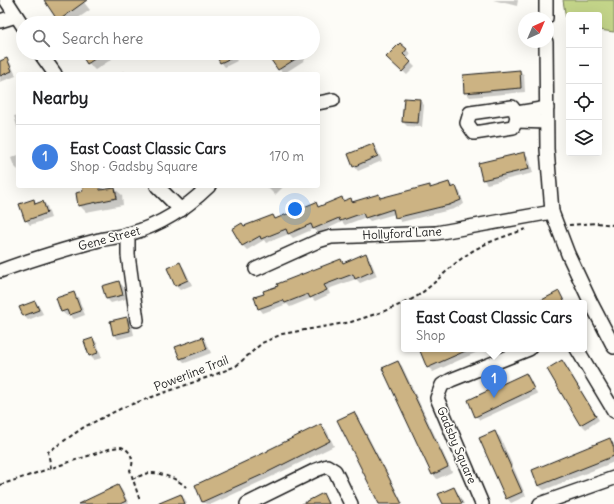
<!DOCTYPE html>
<html lang="en">
<head>
<meta charset="utf-8">
<style>
	:root { --surface:#fff; --page:#f2f2f2; --text:#202124; --muted:#757577; --line:#e0e0e0; --accent:#1c1c1c }
	body { margin:0; font-family:Delius,sans-serif; background:var(--page); color:var(--text) }
	.controls { position:absolute; right:12px; top:12px; display:grid; overflow:hidden; border-radius:4px; box-shadow:0 4px 16px #0002 }
	.controls button { width:36px; height:36px; display:grid; place-items:center; padding:0; border:0; border-bottom:1px solid var(--line); background:var(--surface); color:var(--text); font:20px sans-serif }
	.compass { position:absolute; left:518px; top:12px; width:36px; height:36px; border-radius:50%; background:var(--surface); box-shadow:0 4px 16px #0002; rotate:44deg }
	.you { position:absolute; left:295px; top:209px; width:14px; height:14px; margin:-10px; border:3px solid #fff; border-radius:50%; background:#1a73e8; box-shadow:0 0 0 6px #1a73e833 }
	.badge { display:grid; place-items:center; width:26px; height:26px; border-radius:50%; background:var(--accent); color:#fff; font-size:13px; font-weight:700 }
	.pin { position:absolute; translate:-50% -33px; filter:drop-shadow(0 1px 2px #0008) }
	.pin::after { content:''; position:absolute; top:21px; width:14px; height:12px; background:inherit; clip-path:polygon(0 0,100% 0,50% 100%) }
	.popup { position:absolute; left:401px; top:300px; width:186px; height:52px; box-sizing:border-box; display:grid; place-content:center; border-radius:4px; background:var(--surface); filter:drop-shadow(0 1px 3px #0005); font-size:13px; white-space:nowrap; color:var(--muted) }
	.popup b { font-size:15px; color:var(--text) }
	.popup::after { content:''; position:absolute; left:50%; top:100%; margin-left:-8px; border:8px solid transparent; border-top-color:var(--surface) }
	.list { margin:0; padding:0; list-style:none }
	h2 { display:flex; justify-content:space-between; align-items:center; height:52px; margin:0; padding:0 16px; font-size:17px }
	h2 small { font-size:13px; font-weight:400; color:var(--muted) }
	.list li { display:grid; grid-template-columns:26px 1fr auto; gap:12px; align-items:center; box-sizing:border-box; height:64px; padding:0 16px; border-top:1px solid var(--line) }
	.list b { display:block; font-size:15px; white-space:nowrap }
	.list p { margin:0; font-size:13px; white-space:nowrap; color:var(--muted) }
	.list em { font-size:13px; font-style:normal; color:var(--muted) }
	.icon { flex:none; width:22px; height:22px; fill:none; stroke:currentColor; stroke-width:2; stroke-linecap:round; stroke-linejoin:round }
	.map { position:relative; flex:none; width:614px; height:504px; overflow:hidden }
	.search { position:absolute; background:var(--surface); box-shadow:0 4px 16px #0002; left:16px; top:16px; width:304px; height:44px; display:flex; align-items:center; gap:10px; box-sizing:border-box; padding:0 14px; border-radius:22px; color:var(--muted); font-size:15px }
	.panel { position:absolute; background:var(--surface); box-shadow:0 4px 16px #0002; left:16px; top:72px; width:304px; height:116px; border-radius:4px }
	.map>svg:first-child { display:block }
	.green { fill:#c3d489; stroke:#707852 }
	.shadow { fill:#0003 }
	.building { fill:#ccb383; stroke:#1c1c1c }
	.lines { fill:none; stroke-linecap:round; stroke-linejoin:round }
	.minor-casing { stroke:#1c1c1c; stroke-width:16 }
	.path { stroke:#1c1c1c; stroke-width:2; stroke-dasharray:4 3; stroke-linecap:butt }
	.minor { stroke:#fdfcf7; stroke-width:13 }
	.labels { text-anchor:middle; dominant-baseline:central; stroke-width:3; stroke-linejoin:round; paint-order:stroke }
	.street-label { font-size:12px; fill:#1c1c1c; stroke:#fdfcf7 }
</style>
</head>
<body>
<div class="map">
<svg width="614" height="504" viewBox="0 0 614 504">
	<rect width="100%" height="100%" fill="#fdfcf7"/>
	<filter id="ink" filterUnits="userSpaceOnUse"><feTurbulence type="fractalNoise" baseFrequency=".025" numOctaves="2"/><feDisplacementMap in="SourceGraphic" scale="8" xChannelSelector="R" yChannelSelector="G"/><feConvolveMatrix kernelMatrix="1 2 1 2 8 2 1 2 1" color-interpolation-filters="sRGB"/></filter>
	<g filter="url(#ink)">
		<path class="green" d="M563,0H614V32L599,30V15H569V26H567Z"/>
		<g class="shadow">
			<path d="M45,0H82L90,10L71,23H62Z"/>
			<path d="M493,0H518L517,6Z"/>
			<path d="M400,44L411,54L407,59L415,67L407,75L388,57Z"/>
			<path d="M81,53H108L112,59L95,70L88,63Z"/>
			<path d="M216,53H247L236,60L237,61L225,67L221,62Z"/>
			<path d="M277,53H300L305,60L283,74L271,57Z"/>
			<path d="M7,59L11,64L16,76L0,82V62Z"/>
			<path d="M123,71L126,74H120Z"/>
			<path d="M520,71L524,75L525,92L470,97L465,92Z"/>
			<path d="M405,99L420,100L424,105L422,127L407,126L403,122Z"/>
			<path d="M18,115V130L14,116Z"/>
			<path d="M373,145L377,149L382,161L358,171L354,166Z"/>
			<path d="M524,153L529,157L533,173L487,184L483,179Z"/>
			<path d="M18,155V170L14,166L11,158Z"/>
			<path d="M449,183L460,192L464,204L454,209L401,222L395,214L370,221L366,217L345,225L342,222L318,233L314,229L293,238L289,234L266,243L264,240L247,250L243,246L245,227L273,216L277,220L315,203L320,208L342,198L345,201L351,199L354,203L378,195L381,198L430,187L432,188Z"/>
			<path d="M83,186H101L104,190L115,189L122,195L123,205L86,212L79,205L84,192Z"/>
			<path d="M266,186H284L275,195Z"/>
			<path d="M34,200L37,204L43,202L47,206L51,218L30,225L26,220Z"/>
			<path d="M365,254L370,259L377,276L360,283L356,279L328,289L330,294L315,301L312,298L290,307L287,304L263,313L259,308L265,294L341,260L344,263Z"/>
			<path d="M180,263L184,268L192,285L180,290L176,286Z"/>
			<path d="M118,282L123,286L126,299L111,303L107,299L103,286Z"/>
			<path d="M74,293L78,297L85,315L74,319L70,315L67,316L62,312L58,299Z"/>
			<path d="M35,302L39,306L43,314L28,320L24,316L21,308Z"/>
			<path d="M127,318L131,322L134,335L118,339L114,334Z"/>
			<path d="M203,338L207,343L211,353L185,363L180,358Z"/>
			<path d="M93,339L97,343L102,358L94,360L90,356L85,341Z"/>
			<path d="M428,349H484L433,372L428,367Z"/>
			<path d="M562,361L566,365L599,420L586,429L581,424Z"/>
			<path d="M398,362L402,366L452,472L437,479L433,474Z"/>
			<path d="M526,374L530,379L537,394L480,420L476,416Z"/>
			<path d="M354,413L358,417L403,504H380Z"/>
			<path d="M321,425L326,429L334,446L271,477L212,504H206L203,502L196,485L270,452Z"/>
			<path d="M495,433L500,437L526,496L511,503L507,498Z"/>
			<path d="M610,439L614,444V462L544,490L539,486L533,470Z"/>
			<path d="M118,486L122,490L129,504H80Z"/>
			<path d="M454,488L458,493L464,504H444Z"/>
			<path d="M180,495L185,499L187,504H166Z"/>
			<path d="M323,495L330,504H304Z"/>
		</g>
		<g class="building">
			<path d="M44,0H87L58,21Z"/>
			<path d="M400,43L407,49L403,54L411,62L402,72L386,57Z"/>
			<path d="M80,53H104L87,64Z"/>
			<path d="M215,53H242L220,63Z"/>
			<path d="M276,53H305L278,70L269,57Z"/>
			<path d="M7,58L12,71L0,76V61Z"/>
			<path d="M520,70L521,88L464,93L463,75Z"/>
			<path d="M404,98L420,99L418,123L402,122Z"/>
			<path d="M373,144L378,156L353,167L348,154Z"/>
			<path d="M525,152L529,169L482,180L478,163Z"/>
			<path d="M449,182L451,188L456,186L461,200L449,205L395,218L393,209L365,218L363,213L340,221L339,218L313,229L311,224L288,234L286,229L261,239L260,236L242,246L232,229L242,223L244,226L273,215L275,219L316,202L318,207L342,197L343,201L351,198L352,202L379,194L380,198L430,185V188Z"/>
			<path d="M82,186H99L100,190L115,188L117,198L78,206L76,193L83,191Z"/>
			<path d="M34,199L35,204L43,201L47,213L25,221L19,204Z"/>
			<path d="M366,253L373,271L355,279L353,274L324,285L327,290L310,298L308,294L285,303L283,300L258,309L254,297L264,294L263,291L278,286L277,284L341,259L343,263Z"/>
			<path d="M180,262L188,280L175,286L167,268Z"/>
			<path d="M119,281L123,295L106,299L102,286Z"/>
			<path d="M559,291L565,303H536Z"/>
			<path d="M74,292L81,311L69,315L67,310L61,312L56,298Z"/>
			<path d="M35,301L39,310L23,316L19,307Z"/>
			<path d="M127,317L130,331L113,335L110,321Z"/>
			<path d="M203,337L207,349L180,359L175,347Z"/>
			<path d="M93,338L98,353L89,356L84,341Z"/>
			<path d="M425,349H470L427,368L420,351Z"/>
			<path d="M562,360L596,416L580,425L547,369Z"/>
			<path d="M398,361L448,467L432,475L382,368Z"/>
			<path d="M526,373L534,389L475,417L468,400Z"/>
			<path d="M354,412L382,466H383L402,504H379L337,420Z"/>
			<path d="M321,424L330,441L266,473L202,502L195,485L268,451V450Z"/>
			<path d="M495,431L522,492L506,499L479,438Z"/>
			<path d="M610,438L614,448V456L538,486L532,470Z"/>
			<path d="M118,485L126,501L120,504H78Z"/>
			<path d="M454,487L462,504H443L438,494Z"/>
			<path d="M323,493L328,504H302Z"/>
			<path d="M181,494L185,504H157Z"/>
		</g>
		<g class="lines">
			<g class="minor-casing">
				<g id="minor">
					<path d="M6,0L23,26"/>
					<path d="M546,0V18"/>
					<path d="M0,21L16,16"/>
					<path d="M546,42L547,149L552,212L568,254L590,301L614,347"/>
					<path d="M40,53L55,74"/>
					<path d="M318,103L333,100"/>
					<path d="M512,107C518,114 518,119 513,127L474,133L467,123L470,113Z"/>
					<path d="M517,113L547,108"/>
					<path d="M517,121L546,122"/>
					<path d="M157,186L181,210"/>
					<path d="M128,234V255L137,320"/>
					<path d="M256,269L318,241L331,237L436,233L552,212"/>
					<path d="M0,271C32,259 66,249 99,240C109,238 119,237 129,234C161,225 185,209 209,186"/>
					<path d="M577,349L614,411"/>
					<path d="M247,504L316,470L327,466L335,471L351,504"/>
					<path d="M482,504L437,398L442,385L451,380L529,349"/>
					<path d="M540,504L614,478"/>
				</g>
			</g>
			<g class="path">
				<path d="M569,225L596,223L614,225"/>
				<path d="M404,303C429,293 446,268 468,254C485,242 507,236 526,229"/>
				<path d="M51,468L48,452L84,427L124,407L214,375L236,366L262,343L282,334L351,322L382,312L404,303"/>
				<path d="M132,479C138,477 145,473 151,473C162,473 178,479 186,487"/>
				<path d="M0,485L112,448C115,448 117,447 119,447C130,447 136,462 130,470L140,501"/>
			</g>
			<use href="#minor" class="minor"/>
		</g>
	</g>
	<g class="labels">
		<g class="street-label">
			<text transform="translate(402 233) rotate(-3)">Hollyford Lane</text>
			<text transform="translate(109 238) rotate(-15)">Gene Street</text>
			<text transform="translate(191 373) rotate(-21)">Powerline Trail</text>
			<text transform="translate(457 445) rotate(67)">Gadsby Square</text>
		</g>
	</g>
</svg>
<div class="controls">
<button>+</button>
<button>−</button>
<button><svg class="icon" aria-label="locate" viewBox="0 0 24 24"><circle cx="12" cy="12" r="6"/><path d="M12 2v4M12 18v4M2 12h4M18 12h4"/></svg></button>
<button><svg class="icon" aria-label="layers" viewBox="0 0 24 24"><path d="M12 4l9 5-9 5-9-5zM3 14l9 5 9-5"/></svg></button>
</div>
<svg class="compass" viewBox="-18 -18 36 36"><path d="M0-13l5 13h-10z" fill="#e53935"/><path d="M0 13l5-13h-10z" fill="#757577"/></svg>
<div class="you"></div>
<div class="pin badge" style="left:494px;top:398px;background:#3f7fe0">1</div>
<div class="popup"><b>East Coast Classic Cars</b>Shop</div>
<div class="search"><svg class="icon" aria-label="search" viewBox="0 0 24 24"><circle cx="10" cy="10" r="6"/><path d="M15 15l6 6"/></svg>Search here</div>
<section class="panel">
<h2>Nearby<small></small></h2>
<ul class="list">
<li><span class="badge" style="background:#3f7fe0">1</span><div><b>East Coast Classic Cars</b><p>Shop · Gadsby Square</p></div><em>170 m</em></li>
</ul>
</section>
</div>
</body>
</html>
